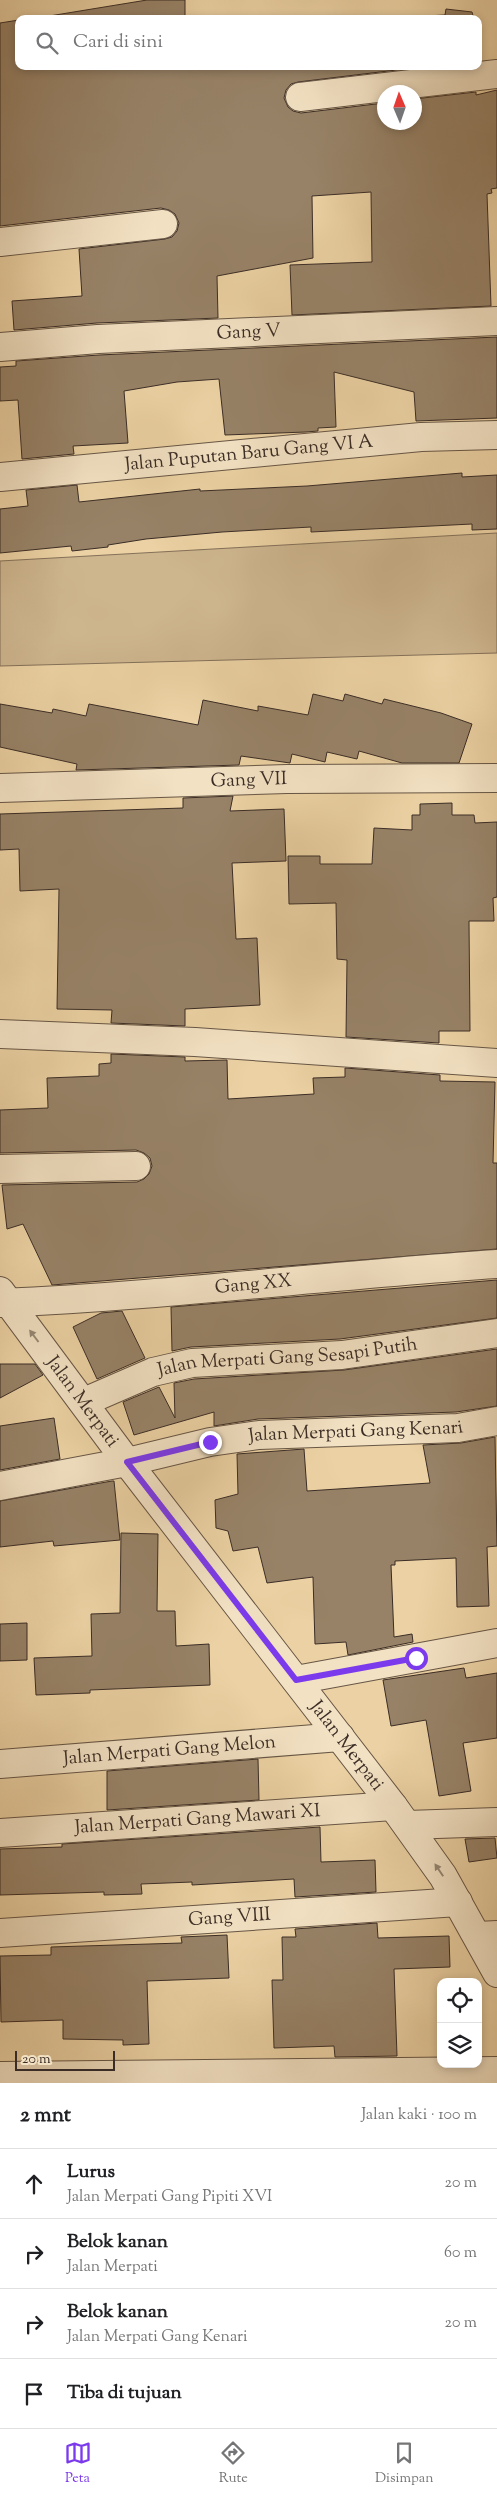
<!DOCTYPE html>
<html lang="id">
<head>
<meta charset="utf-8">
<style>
	:root { --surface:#fff; --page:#f6f6f6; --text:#202124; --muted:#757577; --line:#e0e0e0; --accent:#7c3aed }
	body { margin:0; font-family:"Sorts Mill Goudy",serif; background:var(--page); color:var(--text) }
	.controls { position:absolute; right:15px; bottom:15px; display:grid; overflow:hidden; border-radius:10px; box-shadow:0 2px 8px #0003 }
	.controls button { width:45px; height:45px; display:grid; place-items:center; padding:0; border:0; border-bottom:1px solid var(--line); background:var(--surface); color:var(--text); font:25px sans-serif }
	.compass { position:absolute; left:377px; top:85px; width:45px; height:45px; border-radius:50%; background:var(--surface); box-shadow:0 2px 8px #0003; rotate:358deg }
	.scale { position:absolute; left:15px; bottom:12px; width:100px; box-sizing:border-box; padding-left:5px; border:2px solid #3b2d26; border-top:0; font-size:14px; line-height:18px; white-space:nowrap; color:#3b2d26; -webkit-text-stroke:4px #f2e1c3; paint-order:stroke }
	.stop { position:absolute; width:15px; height:15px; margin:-11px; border:4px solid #7c3aed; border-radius:50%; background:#fff }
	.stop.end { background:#7c3aed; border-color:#fff; box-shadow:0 1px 5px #0008 }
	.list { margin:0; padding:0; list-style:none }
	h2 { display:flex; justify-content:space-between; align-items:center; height:65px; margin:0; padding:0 20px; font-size:21px }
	h2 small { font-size:16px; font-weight:400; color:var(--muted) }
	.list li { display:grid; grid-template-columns:32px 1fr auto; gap:15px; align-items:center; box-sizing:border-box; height:70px; padding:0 20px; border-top:1px solid var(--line) }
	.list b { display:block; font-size:19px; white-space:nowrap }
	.list p { margin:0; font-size:16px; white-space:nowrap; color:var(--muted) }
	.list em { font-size:16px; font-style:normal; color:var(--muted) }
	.icon { flex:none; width:28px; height:28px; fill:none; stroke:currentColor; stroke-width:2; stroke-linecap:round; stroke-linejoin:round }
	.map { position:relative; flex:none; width:497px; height:2083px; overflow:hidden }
	.search { position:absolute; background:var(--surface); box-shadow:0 2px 8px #0003; left:15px; right:15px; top:15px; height:55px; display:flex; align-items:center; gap:12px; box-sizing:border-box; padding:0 18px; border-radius:10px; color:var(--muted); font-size:19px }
	.sheet { height:345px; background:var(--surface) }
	nav { display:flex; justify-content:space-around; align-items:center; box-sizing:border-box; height:70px; border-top:1px solid var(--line); background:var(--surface); font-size:14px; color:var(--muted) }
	nav a { display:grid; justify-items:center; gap:2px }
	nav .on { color:var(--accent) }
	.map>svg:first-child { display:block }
	.green { fill:#cdb58e; stroke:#84715a }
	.building { fill:#978267; stroke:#3b2d26 }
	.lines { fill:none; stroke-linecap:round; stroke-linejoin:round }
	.minor-casing { stroke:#675645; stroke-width:30 }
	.tertiary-casing { stroke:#675645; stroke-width:30 }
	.minor { stroke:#f2e1c3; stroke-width:28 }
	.tertiary { stroke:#f2e1c3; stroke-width:28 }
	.oneway { fill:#968774 }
	.route { stroke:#7c3aed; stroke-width:6 }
	.labels { text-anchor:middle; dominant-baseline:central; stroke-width:5; stroke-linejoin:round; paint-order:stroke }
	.street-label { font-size:19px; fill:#3b2d26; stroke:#f2e1c3 }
</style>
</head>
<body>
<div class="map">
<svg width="497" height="2083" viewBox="0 0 497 2083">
	<rect width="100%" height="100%" fill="#ebd1a3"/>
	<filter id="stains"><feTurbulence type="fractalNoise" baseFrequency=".004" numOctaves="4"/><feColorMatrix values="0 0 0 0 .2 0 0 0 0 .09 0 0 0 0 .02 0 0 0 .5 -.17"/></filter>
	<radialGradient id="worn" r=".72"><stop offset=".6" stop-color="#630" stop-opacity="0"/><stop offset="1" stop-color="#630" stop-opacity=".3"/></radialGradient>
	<path class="green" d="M497,533V653L0,666V561Z"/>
	<g class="building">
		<path d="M147,0H185V19H31Z"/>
		<path d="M446,9L472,12L474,19H367L445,15Z"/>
		<path d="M19,20V66H429L298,82L291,84L286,90L284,98L288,107L293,111L301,113L384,103V122H414V99L476,92V95L497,90V188L491,189L492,193L487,194L491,306L292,315L290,265L372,262L371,192L312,196L313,258L217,276L218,318L97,323L14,330L12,301L82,296L79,249L165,239L172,237L177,231L179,223L175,214L169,210L161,208L0,226V23Z"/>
		<path d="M478,34L481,45L478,60Z"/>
		<path d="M497,337V418L416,421L414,392L334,372L336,427L318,428V431L306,432L225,435L219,379L177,382L124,391L128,443L73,446L74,454L22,459L18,400L0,401V367L16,366V361L99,355Z"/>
		<path d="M462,473V477L497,475V529L472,530V524L311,532V527L222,532L146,539L108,545V547L72,551L71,546L0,553V509L28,506L26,490L77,485L79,502L200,489V491L307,486Z"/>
		<path d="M313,694L343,701L345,694L382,704L384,699L441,713L472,724L459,763H402L359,751L357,759L327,752L325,762L292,754L290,763L241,756L239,765L76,770L77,764L0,747V704L52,713L53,709L86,716L89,704L198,725L203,700L258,711V706L308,715Z"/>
		<path d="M233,796L230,811L284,809L286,861L232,863L236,939L257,938L260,1005L185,1009V1026L111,1023L112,1010L57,1009L59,889L20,891L19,849L0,850V814L183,808V798Z"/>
		<path d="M452,803V815H474L475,823L497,822V897L493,898L494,921H469L470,1031H439V1043L346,1037L347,960L337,959L336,903L289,904L288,856H320V864H372L374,828L412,830V815H420V804Z"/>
		<path d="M111,1054L185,1057V1061L227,1060L228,1099L314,1094L313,1078L345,1077V1068L440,1075V1081L495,1082L493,1163H497V1249L52,1285L23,1224L7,1229L2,1185L137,1182L144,1179L149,1174L152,1166L150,1158L144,1153L136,1150L0,1153V1110L48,1108L47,1078L99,1076V1064L111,1063Z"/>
		<path d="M497,1280V1318L340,1339L191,1347L172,1351L171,1307Z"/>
		<path d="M122,1311L145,1358L97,1379L73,1327L101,1313Z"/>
		<path d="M497,1349V1406L456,1412L258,1419L214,1426V1412L134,1435L123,1402L159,1387L175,1418L174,1383L194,1379L344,1370Z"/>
		<path d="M0,1364H35L43,1375L0,1398Z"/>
		<path d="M54,1418L60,1459L0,1470V1426Z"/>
		<path d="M495,1437L497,1546L487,1547L489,1606L457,1607L456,1558L395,1561V1565H391L394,1637L412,1634L413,1642L348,1655L346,1642L315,1644L313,1577L267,1583L258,1547L233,1551L228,1531L216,1528L215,1500L238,1494L237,1454L304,1449L307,1491L430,1483L423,1445L461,1443Z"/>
		<path d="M112,1481H114L120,1540L54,1546L53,1541L0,1547V1501Z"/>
		<path d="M121,1533L158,1534L157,1611H175L176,1646L209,1644L210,1685L90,1690V1693L36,1695L34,1658L92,1656L91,1614L120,1613Z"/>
		<path d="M27,1623V1660L0,1661V1624Z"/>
		<path d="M464,1668L466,1678L497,1673V1738L463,1743L471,1791L439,1796L426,1720L391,1726L383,1680Z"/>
		<path d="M258,1759L259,1800L107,1810V1771Z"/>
		<path d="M320,1827L321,1862L375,1860L376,1892L295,1897L294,1879L192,1885V1882L141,1884L142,1894L104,1895V1892L0,1895V1849L62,1847V1844Z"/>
		<path d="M495,1838L497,1858L469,1862L465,1839Z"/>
		<path d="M377,1923L378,1938L449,1936L450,1967L394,1969L397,2056L335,2057L334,2046L274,2048L272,1980H283L282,1937H296L295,1929Z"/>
		<path d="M227,1935L229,1978L147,1981L149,2044L123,2045V2040L63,2039V2020L1,2022L0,1956L51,1955V1947L182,1943L181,1937Z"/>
	</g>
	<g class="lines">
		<g class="minor-casing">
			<g id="minor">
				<path d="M300,97L497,74"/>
				<path d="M0,242L163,224"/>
				<path id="s1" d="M0,347L98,339L497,321"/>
				<path id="s2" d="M0,477L421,437L497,435"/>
				<path id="s3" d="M0,788L287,779L497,778"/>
				<path d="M0,1034L195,1042L497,1063"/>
				<path d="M0,1169L136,1166"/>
				<path id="s4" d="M0,1303C166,1296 331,1275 497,1264"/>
				<path id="s5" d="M84,1402L153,1372L192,1363L342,1355L497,1333"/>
				<path id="s6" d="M0,1486L127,1462L210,1442L259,1435L458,1428L497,1421"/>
				<path d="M296,1680L497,1643"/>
				<path id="s7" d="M0,1764L340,1737"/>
				<path d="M407,1825L497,1822"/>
				<path id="s8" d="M0,1833L393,1806"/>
				<path id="s9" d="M0,1933L458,1902"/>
				<path d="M478,1936L497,1935"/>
				<path d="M0,2076L497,2071"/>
			</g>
		</g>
		<g class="tertiary-casing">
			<g id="tertiary">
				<path id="s10" d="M0,1291L127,1462L393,1806L443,1876L497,1973"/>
			</g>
		</g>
		<use href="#minor" class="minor"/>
		<use href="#tertiary" class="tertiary"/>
	</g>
	<defs><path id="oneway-solid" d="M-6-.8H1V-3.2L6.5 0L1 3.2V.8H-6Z" transform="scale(1.25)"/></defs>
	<g class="oneway">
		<use href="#oneway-solid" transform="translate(34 1336) rotate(-127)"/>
		<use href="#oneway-solid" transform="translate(439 1870) rotate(-124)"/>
	</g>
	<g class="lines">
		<path class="route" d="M210,1442L127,1462L296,1680L416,1658"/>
	</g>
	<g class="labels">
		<g class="street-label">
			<text stroke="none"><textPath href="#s1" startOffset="249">Gang V</textPath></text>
			<text stroke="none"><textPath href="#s2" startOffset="250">Jalan Puputan Baru Gang VI A</textPath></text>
			<text stroke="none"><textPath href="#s3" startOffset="249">Gang VII</textPath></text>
			<text stroke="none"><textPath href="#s4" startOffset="254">Gang XX</textPath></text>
			<text stroke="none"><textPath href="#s5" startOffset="211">Jalan Merpati Gang Sesapi Putih</textPath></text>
			<text stroke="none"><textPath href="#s10" startOffset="138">Jalan Merpati</textPath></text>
			<text stroke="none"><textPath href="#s6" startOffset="361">Jalan Merpati Gang Kenari</textPath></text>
			<text stroke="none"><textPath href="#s10" startOffset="572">Jalan Merpati</textPath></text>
			<text stroke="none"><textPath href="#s7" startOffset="170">Jalan Merpati Gang Melon</textPath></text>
			<text stroke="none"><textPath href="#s8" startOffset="198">Jalan Merpati Gang Mawari XI</textPath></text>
			<text stroke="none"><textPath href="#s9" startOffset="230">Gang VIII</textPath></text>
		</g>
	</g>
	<rect width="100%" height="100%" filter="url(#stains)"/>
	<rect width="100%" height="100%" fill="url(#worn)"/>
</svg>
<div class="controls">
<button><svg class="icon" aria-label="locate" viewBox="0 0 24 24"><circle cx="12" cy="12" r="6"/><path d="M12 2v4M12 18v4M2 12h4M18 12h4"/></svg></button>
<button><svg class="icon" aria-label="layers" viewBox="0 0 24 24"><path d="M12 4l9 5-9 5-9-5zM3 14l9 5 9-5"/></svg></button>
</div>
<svg class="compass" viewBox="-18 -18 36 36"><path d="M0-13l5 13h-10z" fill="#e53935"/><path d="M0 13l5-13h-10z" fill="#757577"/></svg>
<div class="scale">20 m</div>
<div class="stop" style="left:416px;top:1658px"></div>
<div class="stop end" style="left:210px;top:1442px"></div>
<div class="search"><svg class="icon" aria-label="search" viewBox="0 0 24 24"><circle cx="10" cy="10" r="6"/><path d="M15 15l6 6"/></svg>Cari di sini</div>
</div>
<section class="sheet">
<h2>2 mnt<small>Jalan kaki · 100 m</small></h2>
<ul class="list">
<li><svg class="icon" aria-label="ahead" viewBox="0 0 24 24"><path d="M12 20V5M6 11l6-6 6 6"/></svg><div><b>Lurus</b><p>Jalan Merpati Gang Pipiti XVI</p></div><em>20 m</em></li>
<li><svg class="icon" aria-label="right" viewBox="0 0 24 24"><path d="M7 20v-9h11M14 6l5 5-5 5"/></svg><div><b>Belok kanan</b><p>Jalan Merpati</p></div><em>60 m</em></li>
<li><svg class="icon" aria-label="right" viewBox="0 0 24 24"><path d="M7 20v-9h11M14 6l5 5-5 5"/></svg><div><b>Belok kanan</b><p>Jalan Merpati Gang Kenari</p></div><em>20 m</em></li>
<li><svg class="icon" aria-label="arrive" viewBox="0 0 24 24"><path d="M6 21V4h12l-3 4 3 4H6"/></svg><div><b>Tiba di tujuan</b></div></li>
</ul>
</section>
<nav>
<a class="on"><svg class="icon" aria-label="map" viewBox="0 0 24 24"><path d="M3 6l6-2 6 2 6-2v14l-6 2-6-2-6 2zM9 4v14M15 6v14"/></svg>Peta</a>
<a><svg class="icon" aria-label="directions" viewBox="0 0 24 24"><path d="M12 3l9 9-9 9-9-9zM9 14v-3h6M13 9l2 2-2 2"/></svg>Rute</a>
<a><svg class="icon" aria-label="saved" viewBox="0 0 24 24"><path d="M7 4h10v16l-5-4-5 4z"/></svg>Disimpan</a>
</nav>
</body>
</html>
